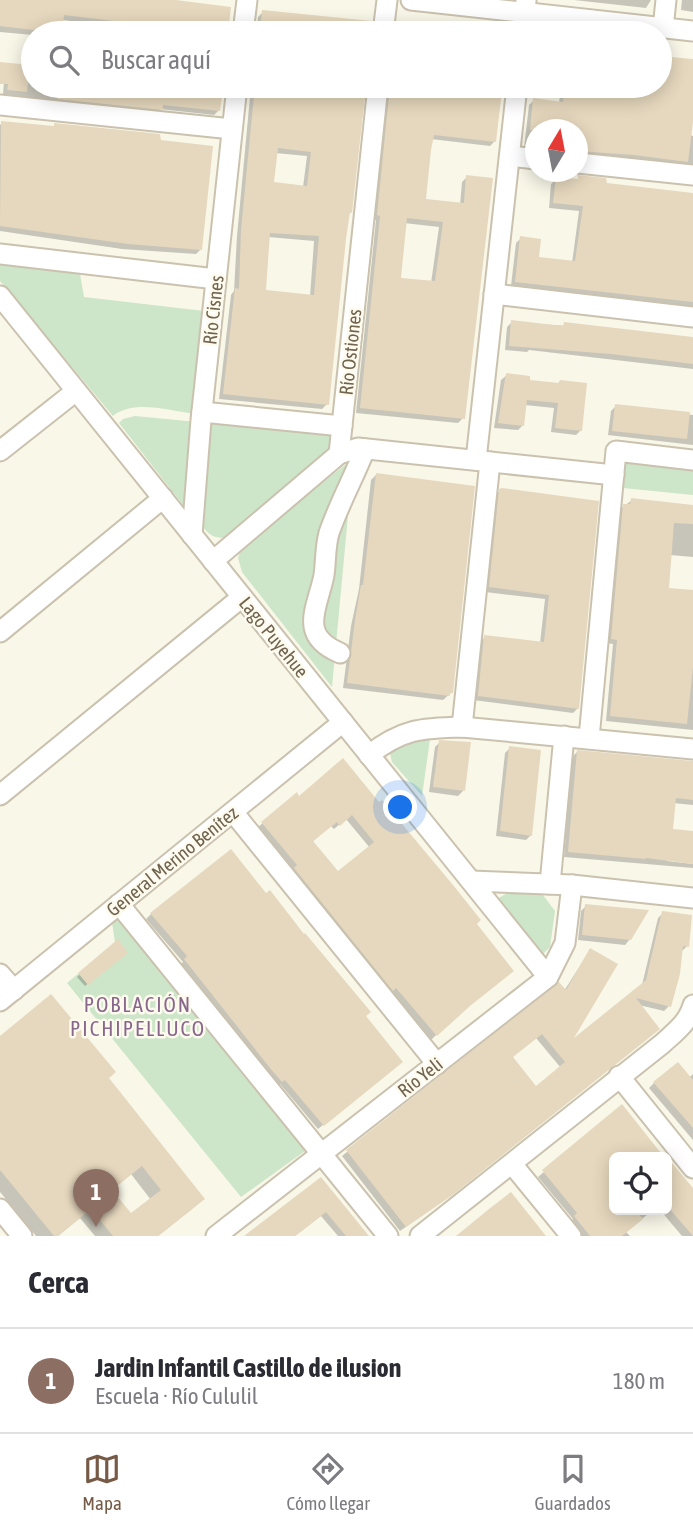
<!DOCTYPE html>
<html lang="es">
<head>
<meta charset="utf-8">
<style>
	:root { --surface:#fff; --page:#f2f2f3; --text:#2b2b33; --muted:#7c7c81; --line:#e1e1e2; --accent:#775a46 }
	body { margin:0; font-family:"Asap Condensed",sans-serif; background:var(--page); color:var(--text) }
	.controls { position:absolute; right:21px; bottom:21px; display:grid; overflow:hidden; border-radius:10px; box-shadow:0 4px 18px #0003 }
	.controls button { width:63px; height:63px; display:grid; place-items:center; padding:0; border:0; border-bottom:2px solid var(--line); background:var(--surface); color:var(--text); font:35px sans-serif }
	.compass { position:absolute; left:525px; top:119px; width:63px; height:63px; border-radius:50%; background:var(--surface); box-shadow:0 4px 18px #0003; rotate:10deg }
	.you { position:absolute; left:401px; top:808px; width:24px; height:24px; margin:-18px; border:5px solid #fff; border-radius:50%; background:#1a73e8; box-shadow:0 0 0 10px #1a73e833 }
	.badge { display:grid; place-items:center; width:46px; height:46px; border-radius:50%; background:var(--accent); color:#fff; font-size:23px; font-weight:700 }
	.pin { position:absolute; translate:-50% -58px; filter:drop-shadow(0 2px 4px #0008) }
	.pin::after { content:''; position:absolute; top:37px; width:24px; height:21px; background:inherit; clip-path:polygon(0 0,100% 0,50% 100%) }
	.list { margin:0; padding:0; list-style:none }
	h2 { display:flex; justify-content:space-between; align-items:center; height:91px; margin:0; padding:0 28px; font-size:30px }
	h2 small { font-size:23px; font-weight:400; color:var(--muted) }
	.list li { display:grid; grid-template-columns:46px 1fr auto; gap:21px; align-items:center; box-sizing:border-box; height:105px; padding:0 28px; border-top:2px solid var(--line) }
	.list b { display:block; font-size:26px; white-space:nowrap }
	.list p { margin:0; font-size:23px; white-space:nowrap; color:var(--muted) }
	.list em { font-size:23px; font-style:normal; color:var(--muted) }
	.icon { flex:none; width:38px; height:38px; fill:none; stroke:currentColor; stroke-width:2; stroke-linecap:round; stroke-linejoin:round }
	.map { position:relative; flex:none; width:693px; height:1236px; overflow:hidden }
	.search { position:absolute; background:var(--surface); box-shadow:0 4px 18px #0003; left:21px; right:21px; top:21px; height:77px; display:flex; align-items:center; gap:18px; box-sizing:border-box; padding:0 24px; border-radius:38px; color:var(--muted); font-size:26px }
	.sheet { height:196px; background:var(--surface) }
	nav { display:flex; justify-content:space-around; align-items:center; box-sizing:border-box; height:98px; border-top:2px solid var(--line); background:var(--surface); font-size:19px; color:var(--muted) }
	nav a { display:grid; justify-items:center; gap:4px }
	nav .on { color:var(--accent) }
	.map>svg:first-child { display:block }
	.green { fill:#cde5c8 }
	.shadow { fill:#0003; fill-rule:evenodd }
	.building { fill:#e6d8be; fill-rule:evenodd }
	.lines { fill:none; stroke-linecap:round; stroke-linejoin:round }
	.minor-casing { stroke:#cac2af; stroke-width:23 }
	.minor { stroke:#fff; stroke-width:19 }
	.labels { text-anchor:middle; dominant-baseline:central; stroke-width:5; stroke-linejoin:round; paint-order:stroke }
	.street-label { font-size:19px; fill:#70634f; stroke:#fdfaee }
	.neighbourhood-label { font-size:21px; letter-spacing:2px; fill:#89678c; stroke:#fdfaee }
</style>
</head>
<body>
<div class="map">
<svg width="693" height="1236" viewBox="0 0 693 1236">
	<rect width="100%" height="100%" fill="#f9f7e8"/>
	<g class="green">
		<path d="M0,259L79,268L84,297L204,311L195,414C170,411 134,399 113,416L0,281Z"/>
		<path d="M135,416L197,422L187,505H183L119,423L123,419Z"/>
		<path d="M214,420L323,428L331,437V452L229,537C216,540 207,535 201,523L208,425Z"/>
		<path d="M627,459L693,464V495L623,488C620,477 620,467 627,459Z"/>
		<path d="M350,461L353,462L332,687L242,572L238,558L242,546Z"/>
		<path d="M415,738L430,739L422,796L392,762L390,753L393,746Z"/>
		<path d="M509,892L543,895L555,911L550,947L543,954L497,899Z"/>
		<path d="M118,918L305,1151L241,1197L67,983L115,943L112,922Z"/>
	</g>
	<g class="shadow">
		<path d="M0,0H155L229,8L227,33H174L141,28V33H118V26L62,20L60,33H33V35L0,32Z"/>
		<path d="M574,0H651L646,8Z"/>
		<path d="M682,0H693V12L681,10Z"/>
		<path d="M263,12L364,22L363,33H256L258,17Z"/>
		<path d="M400,26L470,33H395Z"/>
		<path d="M33,58V86H221L219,110L214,115L160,109L156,114L53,103L54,100L3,94L5,70L11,65L32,67Z"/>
		<path d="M660,58L693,62V106L690,135L693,136V167L578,154V130H536V149L524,148L529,105L534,100L559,103L561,86H660Z"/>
		<path d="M251,86H366L351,212L348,215L327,404L322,409L219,399L231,295L234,291L237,236ZM275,153L307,156L303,187L272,184ZM268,237L314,241L310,297L264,292Z"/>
		<path d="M387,86H495V141L490,146L431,139L424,201L460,205L462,182L467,177L463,418L458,423L356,413L376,220H372ZM404,223L439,227L431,283L399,279Z"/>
		<path d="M2,123L52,128L55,125L201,249L196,254L122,249L0,231V125Z"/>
		<path d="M556,179L693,195V307L511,286L516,243L521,238L537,259L572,263L579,211L549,208L551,184Z"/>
		<path d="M512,322L623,330L693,339V369L529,350L527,352L505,350L507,327Z"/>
		<path d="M507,375L528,382L557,385L560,381L581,430L576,435L551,432L554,408L525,405L523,425L518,430L494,428L501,380Z"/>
		<path d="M616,406L693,415V445L608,435L611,411Z"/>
		<path d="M376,475L452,692L443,700L343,688L351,626L359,589L371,480Z"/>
		<path d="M500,491L597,502L578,708L573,713L473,700L480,642L485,637L540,643L545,599L485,592L495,496Z"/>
		<path d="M632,500L693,506V557L670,555L667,589L693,592V730L606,721L613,644L606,643L619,510Z"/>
		<path d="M440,742L463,791L458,796L429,792L435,747Z"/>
		<path d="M510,748L531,835L526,840L496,836L505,753Z"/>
		<path d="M577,752L693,763V805L673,803L671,830L693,833V861L667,858V861L693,864V868L564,857L572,757Z"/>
		<path d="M343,761L475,924L462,1010L431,1040L257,828L296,795L299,798ZM346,819L370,848L338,874L312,842L331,826L334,829Z"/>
		<path d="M586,906L630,939L625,945L578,940L581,911Z"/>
		<path d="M663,913L687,946L682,951L669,1006L664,1011L639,1005L447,1198L400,1231L342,1156L559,984L564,991L590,950L568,1045L642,985L658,918ZM536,1038L561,1068L536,1088L511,1057Z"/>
		<path d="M151,914L364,1016L396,1066L318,1129L280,1084L277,1086L180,965L183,962L146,919Z"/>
		<path d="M118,942L125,953L85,986L77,977Z"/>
		<path d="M0,1038L107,1079L192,1209L158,1236H95L80,1218L58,1236H36L0,1192ZM131,1174L151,1200L131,1215L111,1191Z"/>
		<path d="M693,1074V1140L649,1088L654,1083L689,1078Z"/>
		<path d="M621,1107L664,1157H614V1210H653L626,1232L630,1236H582L570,1222L573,1219L538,1177Z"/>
		<path d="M667,1160L693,1191V1236H682L660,1210H667Z"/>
		<path d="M321,1179L367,1236H338L321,1216L295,1236H247Z"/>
	</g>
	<g class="building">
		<path d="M0,0H176L231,7L228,33H177L178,27L144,23L142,33H121L123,22L64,15L62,33H59L0,26Z"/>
		<path d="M262,10L372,21L371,33H260Z"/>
		<path d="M660,56L693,59V122L688,162L634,155L578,151V130H530L533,98L563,102L565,86H660Z"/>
		<path d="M0,62L30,65L27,92L7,90L8,84H0Z"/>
		<path d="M59,86H184L223,90L220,111L163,105V110L57,99Z"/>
		<path d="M256,86H366L352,213L350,212L346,239L329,405L223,394L235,288L239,289L241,230L254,95H255ZM278,148L311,152L307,186L274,182ZM270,233L319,236L314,295L266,290Z"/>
		<path d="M390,86H455L502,91L496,142L434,135L431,150L426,199L464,203L466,175L493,178L465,419L360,408L380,216L377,215ZM407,218L443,222L435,281L401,278Z"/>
		<path d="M1,121L54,126V123L160,134L161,140L213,146L202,250L128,244L0,226Z"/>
		<path d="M578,175L606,178L607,183L693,193V302L515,282L520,236L541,239L539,257L575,261L583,206L553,203L556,177L578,179Z"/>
		<path d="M511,320L563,326L564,322L693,337V364L611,354L509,346Z"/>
		<path d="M506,373L530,376V380L559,383L560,380L587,383L582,431L555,428L558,403L527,400L524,426L498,423Z"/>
		<path d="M615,404L690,412L687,439L612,431Z"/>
		<path d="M376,473L475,486L453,693H450V696L347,683L355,620L361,585H363Z"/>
		<path d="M502,488L599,501L579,709L478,696L484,635L544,642L549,595L489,587L499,489Z"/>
		<path d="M631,498L693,505V524L674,523L669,588L693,590V667L687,724L610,716L617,640L611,639L623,504H630Z"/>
		<path d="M439,740L471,742L465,791L433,787Z"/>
		<path d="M509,746L541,750L532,836L500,831Z"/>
		<path d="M577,750L693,761V800L676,798L673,829L693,831V864L646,858L645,859L568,852Z"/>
		<path d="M343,758L379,802L382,800L453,885L481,920L477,924L514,971L470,1006L437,1036L396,988L393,991L294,868L297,865L261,822L297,792L299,796ZM352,815L374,842L338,871L313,841L337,822L340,826Z"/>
		<path d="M231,849L266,893L270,890L304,934L305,933L371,1012L366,1016L403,1062L324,1126L285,1080L282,1082L270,1068L184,959L187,956L150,913Z"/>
		<path d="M585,904L616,907L649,910L631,940L582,935Z"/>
		<path d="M662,911L692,915L689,947L683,946L680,974L671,1007L636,998L660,1029L454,1194L406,1227L346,1150L559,982L566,990L590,948L618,964L574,1038L646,980ZM542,1034L565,1062L536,1086L513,1057Z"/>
		<path d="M118,939L128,953L88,985L78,973Z"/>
		<path d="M51,994L116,1072L109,1078L205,1199L158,1236H113L91,1209L58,1236H54L0,1170V1036ZM142,1166L161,1190L131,1213L112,1190Z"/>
		<path d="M678,1062L693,1080V1128L653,1082Z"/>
		<path d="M622,1104L664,1157H614V1210H635L643,1219L622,1236H590L574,1216L577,1213L542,1170Z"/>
		<path d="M667,1157L693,1188V1236L667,1206Z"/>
		<path d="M321,1177L369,1236H346L326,1212L295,1236H244Z"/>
		<path d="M511,1192L546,1236H456L489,1209Z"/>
	</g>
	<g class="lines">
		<g class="minor-casing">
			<g id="minor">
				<path d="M411,0L693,31"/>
				<path d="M663,28L666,0"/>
				<path d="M243,33L247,0"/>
				<path d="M383,33L387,0"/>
				<path d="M522,33L526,1"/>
				<path d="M0,105L232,129"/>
				<path d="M510,156L536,159"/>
				<path d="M578,163L693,175"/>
				<path d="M0,254L216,279"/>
				<path d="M494,294L693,317"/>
				<path d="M0,296L548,977"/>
				<path d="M202,412L342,426"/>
				<path d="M0,451L76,391"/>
				<path d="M339,454L378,86"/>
				<path d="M476,460L517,86"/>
				<path d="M192,535L201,420L237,86"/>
				<path d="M213,561L339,454L358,448L614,475"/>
				<path d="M0,632L163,498"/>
				<path d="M340,653C297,635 318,607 324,575C326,561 325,547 329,533C339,504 354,477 365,449"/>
				<path d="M462,727L490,462"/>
				<path d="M589,738L616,451L693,460"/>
				<path d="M369,755C402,729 421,728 462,727L693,749"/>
				<path d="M0,795L242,597"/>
				<path d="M233,812L437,1064"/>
				<path d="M471,881L572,885L693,898"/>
				<path d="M550,884L564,736"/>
				<path d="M119,904L388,1236"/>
				<path d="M0,974L14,990"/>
				<path d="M0,1001L343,722"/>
				<path d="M619,1076L693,1168"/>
				<path d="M512,1164L571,1236"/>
				<path d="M0,1209L22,1236"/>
				<path d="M216,1236L548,977L565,943L572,885"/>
				<path d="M420,1236L662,1044C675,1032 688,1023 693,1005"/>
			</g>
		</g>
		<use href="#minor" class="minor"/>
	</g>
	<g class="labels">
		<g class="street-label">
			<text transform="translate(213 310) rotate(-84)">Río Cisnes</text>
			<text transform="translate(350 352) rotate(-84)">Río Ostiones</text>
			<text transform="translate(274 637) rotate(51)">Lago Puyehue</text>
			<text transform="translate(172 861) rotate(-39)">General Merino Benítez</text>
			<text transform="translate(420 1077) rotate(-38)">Río Yeli</text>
		</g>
		<g class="neighbourhood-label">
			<text x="138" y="1004">POBLACIÓN<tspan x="138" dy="24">PICHIPELLUCO</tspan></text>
		</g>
	</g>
</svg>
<div class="controls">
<button><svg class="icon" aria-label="locate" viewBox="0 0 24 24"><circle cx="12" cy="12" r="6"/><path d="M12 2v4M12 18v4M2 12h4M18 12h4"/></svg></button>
</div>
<svg class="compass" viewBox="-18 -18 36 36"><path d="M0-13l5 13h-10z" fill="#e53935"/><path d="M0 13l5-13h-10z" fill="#7c7c81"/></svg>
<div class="you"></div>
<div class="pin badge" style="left:96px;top:1227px;background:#8d6e63">1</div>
<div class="search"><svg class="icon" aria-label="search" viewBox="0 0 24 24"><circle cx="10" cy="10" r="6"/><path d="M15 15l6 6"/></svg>Buscar aquí</div>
</div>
<section class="sheet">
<h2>Cerca<small></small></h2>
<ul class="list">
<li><span class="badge" style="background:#8d6e63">1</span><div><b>Jardin Infantil Castillo de ilusion</b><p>Escuela · Río Cululil</p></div><em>180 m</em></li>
</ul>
</section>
<nav>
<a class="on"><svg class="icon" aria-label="map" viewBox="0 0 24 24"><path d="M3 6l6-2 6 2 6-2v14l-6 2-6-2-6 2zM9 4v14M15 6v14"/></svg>Mapa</a>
<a><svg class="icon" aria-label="directions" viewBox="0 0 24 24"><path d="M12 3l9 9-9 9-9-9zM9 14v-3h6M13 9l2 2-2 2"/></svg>Cómo llegar</a>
<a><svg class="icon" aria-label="saved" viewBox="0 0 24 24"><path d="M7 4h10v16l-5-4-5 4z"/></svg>Guardados</a>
</nav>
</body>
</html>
